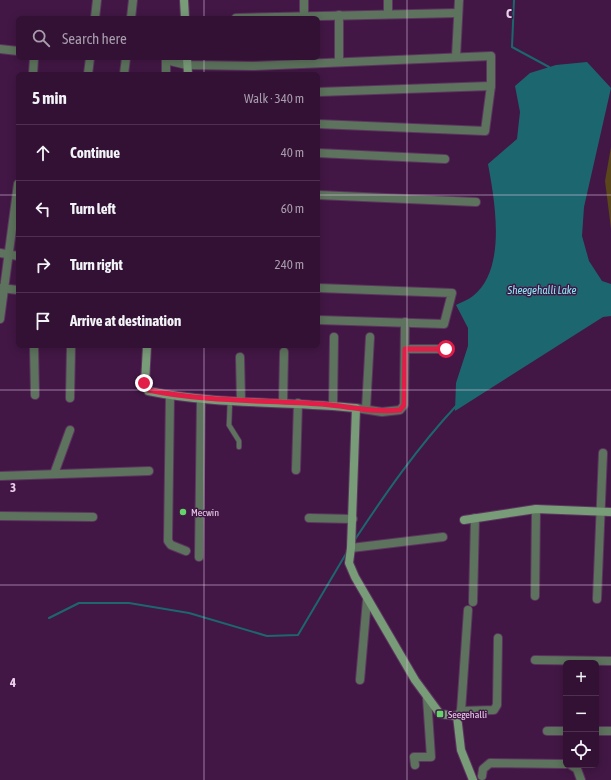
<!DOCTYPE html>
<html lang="en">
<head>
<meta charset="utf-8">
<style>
	:root { --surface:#321134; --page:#3a1a3c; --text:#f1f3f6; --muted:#a89dac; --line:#4d314f }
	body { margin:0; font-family:"Asap Condensed",sans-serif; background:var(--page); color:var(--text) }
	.controls { position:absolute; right:12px; bottom:12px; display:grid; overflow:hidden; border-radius:6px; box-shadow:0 2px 10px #0003 }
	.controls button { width:36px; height:36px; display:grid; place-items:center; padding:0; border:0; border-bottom:1px solid var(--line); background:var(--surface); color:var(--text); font:20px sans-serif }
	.stop { position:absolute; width:12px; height:12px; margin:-9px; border:3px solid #e11d48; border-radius:50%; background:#fff }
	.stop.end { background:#e11d48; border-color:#fff; box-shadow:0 1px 4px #0008 }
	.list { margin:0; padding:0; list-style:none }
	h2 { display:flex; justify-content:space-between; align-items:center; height:52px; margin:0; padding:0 16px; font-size:17px }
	h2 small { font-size:13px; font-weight:400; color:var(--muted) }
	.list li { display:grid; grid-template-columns:26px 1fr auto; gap:12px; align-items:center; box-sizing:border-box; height:56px; padding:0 16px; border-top:1px solid var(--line) }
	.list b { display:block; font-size:15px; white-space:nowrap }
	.list em { font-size:13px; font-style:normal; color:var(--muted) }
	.icon { flex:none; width:22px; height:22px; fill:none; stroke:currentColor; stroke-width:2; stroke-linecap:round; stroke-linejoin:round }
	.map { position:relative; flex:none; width:611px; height:780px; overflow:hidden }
	.search { position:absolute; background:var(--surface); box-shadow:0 2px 10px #0003; left:16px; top:16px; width:304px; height:44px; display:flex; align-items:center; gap:10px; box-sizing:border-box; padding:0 14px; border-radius:6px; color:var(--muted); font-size:15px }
	.panel { position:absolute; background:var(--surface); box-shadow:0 2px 10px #0003; left:16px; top:72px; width:304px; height:276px; border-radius:6px }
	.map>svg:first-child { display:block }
	.green { fill:#5a461b }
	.water { fill:#1c676f }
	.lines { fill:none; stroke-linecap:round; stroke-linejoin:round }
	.stream { stroke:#1c676f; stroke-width:2 }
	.lane-casing { stroke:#5d3560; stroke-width:6 }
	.street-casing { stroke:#5d3560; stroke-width:10 }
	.secondary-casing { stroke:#5d3560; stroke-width:10 }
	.lane { stroke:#5d735d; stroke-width:4.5 }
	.street { stroke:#5d735d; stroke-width:8 }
	.secondary { stroke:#789b78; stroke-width:8 }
	.route { stroke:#e11d48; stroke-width:5 }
	.grid { fill:none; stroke:#ebd0ec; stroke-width:1; stroke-opacity:0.55 }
	.poi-dot { fill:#62d469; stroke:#421745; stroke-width:1.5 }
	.labels { text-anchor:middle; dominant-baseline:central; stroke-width:3; stroke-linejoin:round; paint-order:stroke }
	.poi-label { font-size:10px; fill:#ebd0ec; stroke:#421745; text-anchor:start }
	.water-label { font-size:11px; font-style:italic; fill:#89eef9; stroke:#421745 }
	.grid-label { font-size:13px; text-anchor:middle; font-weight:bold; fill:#ebd0ec; stroke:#421745; stroke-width:3; stroke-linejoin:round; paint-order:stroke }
</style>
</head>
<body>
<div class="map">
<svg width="611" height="780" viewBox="0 0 611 780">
	<rect width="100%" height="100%" fill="#421745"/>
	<path class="green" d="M611,147V229L605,181Z"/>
	<path class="water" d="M587,62L611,88L584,207L582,236L589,261L602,281L611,284V316L603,317L455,411L456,383L468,346V328L456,305C461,302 468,300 473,296C507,269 495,202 488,164L517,139L520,112L515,86L530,73L556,65Z"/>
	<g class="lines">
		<g class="stream">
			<path d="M514,0L512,47L549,67V69"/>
			<path d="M354,541C385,494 417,448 456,406"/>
			<path d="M49,618L79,603H129L189,613L267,636L298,635L347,552"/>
		</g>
		<g class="lane-casing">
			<path id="lane" d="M230,400L229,425L239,441V447"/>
		</g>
		<g class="street-casing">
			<g id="street">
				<path d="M388,0V14"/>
				<path d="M339,15V62"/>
				<path d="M304,16V0"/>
				<path d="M95,18L97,0"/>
				<path d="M131,18L133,0"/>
				<path d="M236,18L458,13"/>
				<path d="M0,49L18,51"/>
				<path d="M456,57L459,0"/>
				<path d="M33,74L34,58"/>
				<path d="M88,74L90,58"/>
				<path d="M124,74L126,58"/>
				<path d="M166,74V60L187,65L253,66L491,56V86L485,131L318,124"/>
				<path d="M318,92L491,86"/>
				<path d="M318,153L445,159"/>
				<path d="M318,195L476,202"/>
				<path d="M0,253L18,256"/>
				<path d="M0,288L18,290"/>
				<path d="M318,288L452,293L444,324L318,320"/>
				<path d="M0,319L18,184"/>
				<path d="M34,346L35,395"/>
				<path d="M405,349H446"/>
				<path d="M240,357L241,401"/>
				<path d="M170,395L168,541L171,545L186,551"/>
				<path d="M70,398L71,346"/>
				<path d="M283,403L284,352"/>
				<path d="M333,406L334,337"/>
				<path d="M356,408L382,412L400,410L404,405L405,322"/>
				<path d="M366,409L370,337"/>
				<path d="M296,470L298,403"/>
				<path d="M54,474L70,430"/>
				<path d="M0,476L149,471"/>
				<path d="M0,516L93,517"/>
				<path d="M309,518L353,519"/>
				<path d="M351,548L443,537"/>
				<path d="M199,557L201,399"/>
				<path d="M535,596L536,509"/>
				<path d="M597,599L603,453"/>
				<path d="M473,602L475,518"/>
				<path d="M535,660L611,661"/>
				<path d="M360,680L367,600"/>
				<path d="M461,711L494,710L497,705L498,638"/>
				<path d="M457,716L461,711L468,610"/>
				<path d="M547,731H566"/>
				<path d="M596,731H611"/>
				<path d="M415,765L414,757H431L427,698"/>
				<path d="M571,765L577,769L581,780"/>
				<path d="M482,776L483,769L490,763L566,764"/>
			</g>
		</g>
		<g class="secondary-casing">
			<g id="secondary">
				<path d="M184,0L185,18"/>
				<path d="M187,58L188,74"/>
				<path d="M147,346L145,383L148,391C216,405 287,401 356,408L351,548L349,563L355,577L415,680L440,714L457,716L461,750L473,780"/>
				<path d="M464,520L536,509L611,512"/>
			</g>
		</g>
		<use href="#lane" class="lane"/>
		<use href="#street" class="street"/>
		<use href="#secondary" class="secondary"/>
	</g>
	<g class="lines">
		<path class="route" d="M144,383L148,390C205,402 263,400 321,404C348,406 374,413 400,410L404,405L405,349H446"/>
	</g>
	<path class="grid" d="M204,0V18M407,0V780M204,58V74M0,195H18M318,195H611M204,346V780M0,390H611M0,585H611"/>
	<g class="poi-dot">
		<circle cx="183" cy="512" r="4"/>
		<rect x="436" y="710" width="8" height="8" rx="2"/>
	</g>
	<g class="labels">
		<g class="poi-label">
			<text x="191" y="512">Mecwin</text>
			<text x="448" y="714">Seegehalli</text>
		</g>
		<g class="water-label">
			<text x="542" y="290">Sheegehalli Lake</text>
		</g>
	</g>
	<g class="grid-label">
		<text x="509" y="18">C</text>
		<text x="13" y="492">3</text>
		<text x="13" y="687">4</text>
	</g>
</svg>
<div class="controls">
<button>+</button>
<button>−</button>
<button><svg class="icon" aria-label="locate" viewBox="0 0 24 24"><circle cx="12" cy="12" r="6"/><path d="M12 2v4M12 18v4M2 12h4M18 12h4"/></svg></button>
</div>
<div class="stop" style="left:446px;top:349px"></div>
<div class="stop end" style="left:144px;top:383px"></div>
<div class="search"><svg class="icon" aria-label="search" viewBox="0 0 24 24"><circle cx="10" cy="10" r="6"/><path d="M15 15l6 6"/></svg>Search here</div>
<section class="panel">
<h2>5 min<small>Walk · 340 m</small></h2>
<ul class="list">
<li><svg class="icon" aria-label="ahead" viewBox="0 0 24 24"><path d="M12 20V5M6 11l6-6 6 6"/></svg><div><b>Continue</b></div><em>40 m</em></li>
<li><svg class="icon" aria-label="left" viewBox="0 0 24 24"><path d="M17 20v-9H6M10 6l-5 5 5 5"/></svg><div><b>Turn left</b></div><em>60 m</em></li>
<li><svg class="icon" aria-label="right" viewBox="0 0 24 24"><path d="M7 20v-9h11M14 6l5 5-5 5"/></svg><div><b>Turn right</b></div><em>240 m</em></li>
<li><svg class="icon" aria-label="arrive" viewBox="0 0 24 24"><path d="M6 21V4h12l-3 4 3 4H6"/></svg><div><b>Arrive at destination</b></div></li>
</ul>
</section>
</div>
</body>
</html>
